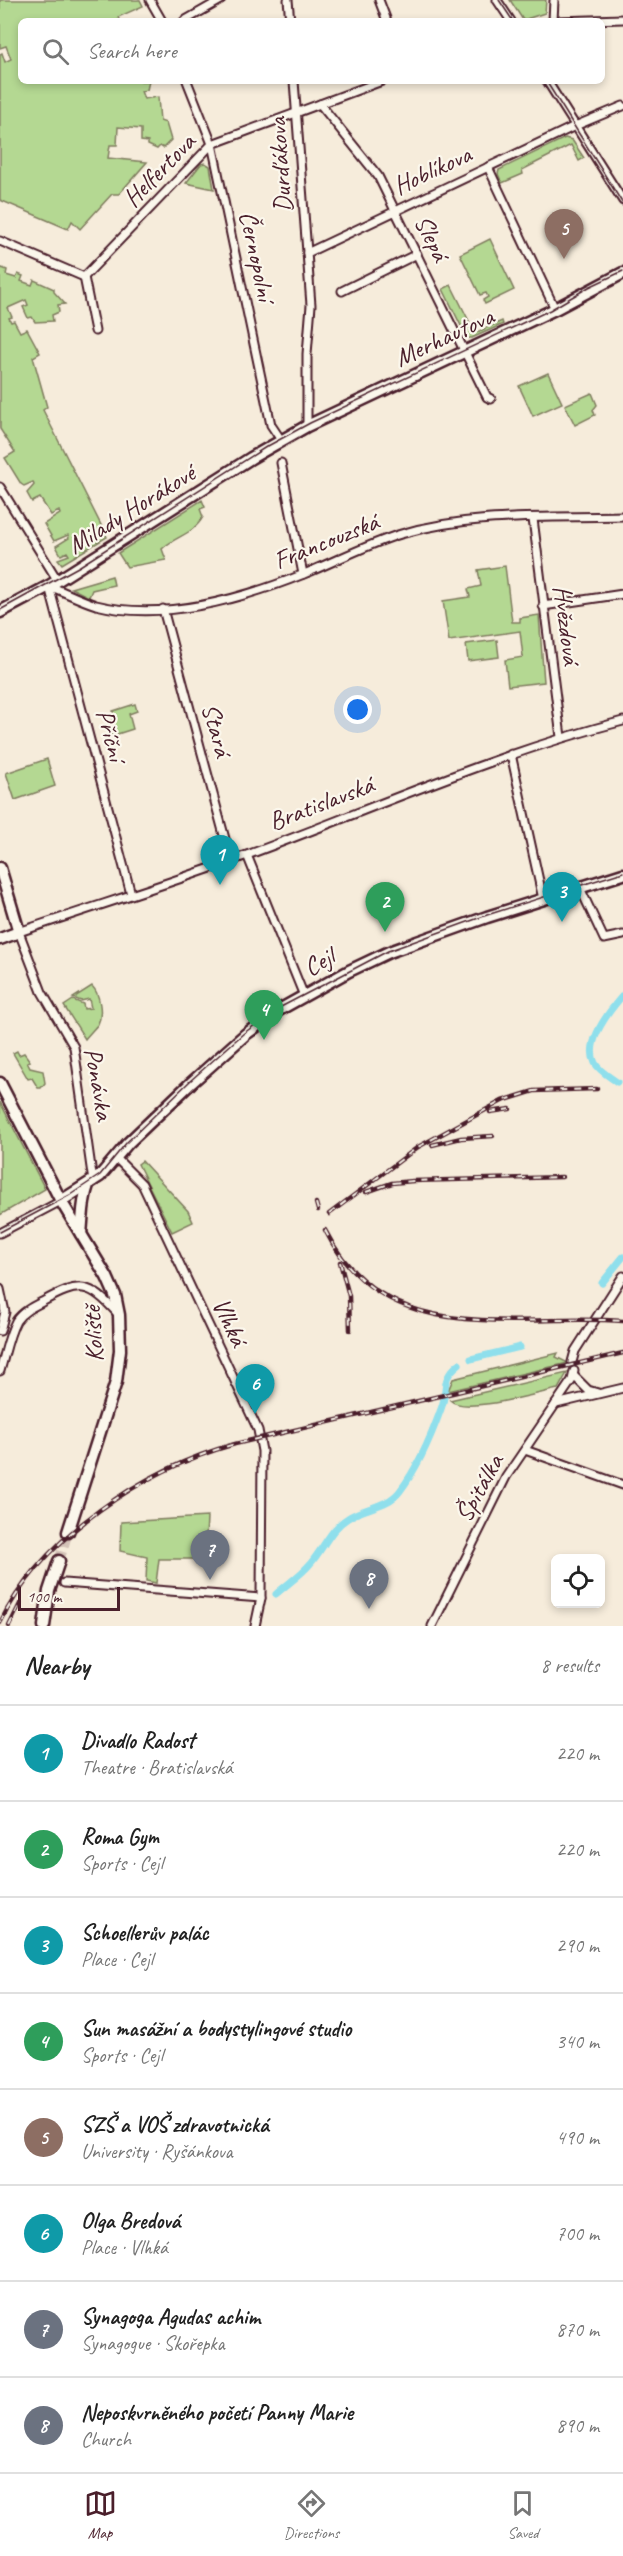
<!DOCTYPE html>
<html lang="en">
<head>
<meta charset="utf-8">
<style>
	:root { --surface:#fff; --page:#f2f2f2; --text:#222; --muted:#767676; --line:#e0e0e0; --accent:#4a1f2b }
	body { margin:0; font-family:Caveat,sans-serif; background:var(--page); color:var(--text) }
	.controls { position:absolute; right:18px; bottom:18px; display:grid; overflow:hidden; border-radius:9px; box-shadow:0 3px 9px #0003 }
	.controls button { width:54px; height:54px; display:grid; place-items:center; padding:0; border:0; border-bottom:2px solid var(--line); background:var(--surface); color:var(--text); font:30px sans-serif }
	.scale { position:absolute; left:18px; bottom:15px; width:102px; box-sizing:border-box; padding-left:6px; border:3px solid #4a1f2b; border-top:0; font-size:16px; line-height:21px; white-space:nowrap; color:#4a1f2b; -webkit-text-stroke:4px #fbf7ec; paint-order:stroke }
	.you { position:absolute; left:358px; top:710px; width:21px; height:21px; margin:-15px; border:4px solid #fff; border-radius:50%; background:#1a73e8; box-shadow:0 0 0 9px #1a73e833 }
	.badge { display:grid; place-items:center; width:39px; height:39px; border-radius:50%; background:var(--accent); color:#fff; font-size:20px; font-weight:700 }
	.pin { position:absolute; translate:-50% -50px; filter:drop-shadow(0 2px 3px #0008) }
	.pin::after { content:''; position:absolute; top:32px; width:21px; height:18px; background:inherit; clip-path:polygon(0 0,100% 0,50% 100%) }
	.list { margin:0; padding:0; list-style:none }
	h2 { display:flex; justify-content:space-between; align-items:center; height:78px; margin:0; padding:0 24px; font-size:26px }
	h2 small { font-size:20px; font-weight:400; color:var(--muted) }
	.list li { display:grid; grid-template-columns:39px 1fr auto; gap:18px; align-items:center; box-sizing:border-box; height:96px; padding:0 24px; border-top:2px solid var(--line) }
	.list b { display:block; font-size:22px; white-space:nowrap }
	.list p { margin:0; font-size:20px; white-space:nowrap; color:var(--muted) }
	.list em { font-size:20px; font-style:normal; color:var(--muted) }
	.icon { flex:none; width:33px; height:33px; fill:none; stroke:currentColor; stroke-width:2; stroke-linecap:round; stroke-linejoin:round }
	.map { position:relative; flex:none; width:623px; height:1626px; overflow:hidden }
	.search { position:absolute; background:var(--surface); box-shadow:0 3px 9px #0003; left:18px; right:18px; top:18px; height:66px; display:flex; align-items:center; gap:15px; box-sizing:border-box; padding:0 21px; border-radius:9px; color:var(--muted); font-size:22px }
	.sheet { height:846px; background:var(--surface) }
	nav { display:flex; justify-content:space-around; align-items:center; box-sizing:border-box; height:84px; border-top:2px solid var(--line); background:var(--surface); font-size:16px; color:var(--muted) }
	nav a { display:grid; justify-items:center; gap:3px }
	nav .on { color:var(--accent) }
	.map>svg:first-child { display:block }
	.green { fill:#b4d892; stroke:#7f7c5e; stroke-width:1.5 }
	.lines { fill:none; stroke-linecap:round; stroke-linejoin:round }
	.canal { stroke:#8fdfec; stroke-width:7 }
	.secondary-tunnel { stroke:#d4c3b8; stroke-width:10; stroke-dasharray:10 5; stroke-linecap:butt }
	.street-casing { stroke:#4a1f2b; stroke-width:11 }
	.secondary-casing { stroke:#4a1f2b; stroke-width:15 }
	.street { stroke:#fbf7ec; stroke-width:7 }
	.secondary { stroke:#fbf7ec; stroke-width:10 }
	.tram { stroke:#4a1f2b; stroke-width:1.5 }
	.rail-casing { stroke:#4a1f2b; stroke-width:4.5 }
	.rail { stroke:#fbf7ec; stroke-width:2; stroke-dasharray:7; stroke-linecap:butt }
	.labels { text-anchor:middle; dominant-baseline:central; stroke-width:4.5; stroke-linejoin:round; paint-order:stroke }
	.street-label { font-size:26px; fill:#4a1f2b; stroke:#fbf7ec }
</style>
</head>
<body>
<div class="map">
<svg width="623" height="1626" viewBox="0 0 623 1626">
	<rect width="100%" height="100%" fill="#f6ecdb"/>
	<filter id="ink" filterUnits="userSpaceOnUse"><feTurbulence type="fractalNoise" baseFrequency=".0167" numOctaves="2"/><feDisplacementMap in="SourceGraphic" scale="12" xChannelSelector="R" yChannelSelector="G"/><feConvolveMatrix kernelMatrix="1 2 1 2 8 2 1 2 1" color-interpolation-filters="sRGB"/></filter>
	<g filter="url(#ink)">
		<g class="green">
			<path d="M0,0H140L143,6L118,17L120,21H21V81H149L147,90L141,91L144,99L158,97L160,121L166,123L171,140L163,148L160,146L157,149L148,145V142L141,141V129L118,127L117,145H110L108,158L147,162L119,194H112L80,229L72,221L68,229L0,200V54L2,53L5,62L11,59L6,46L0,48Z"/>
			<path d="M510,0H546L545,13L523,20Z"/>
			<path d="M565,138L572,140L584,158L579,161L571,145L522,170L523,174L502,183L498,174L499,170Z"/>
			<path d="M205,163L210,166L214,189L186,183L201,164Z"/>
			<path d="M490,239L514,290L485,304L483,300L488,297L486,293L480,295L460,254Z"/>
			<path d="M2,268L7,270L6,275L16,278L18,274L23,276L21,281L32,285L34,280L54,289V292L65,304L58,305L59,312L52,315L53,321L35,322L32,317L28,318L23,307L28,305L26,300L8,308L12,317L9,318L11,322L14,321L20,332L27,329L40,353L33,357L47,407L43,410L107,537L62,564L58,559L69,555L67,552L61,555L56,546L69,538L68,535L54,541L44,524L60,514L59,511L51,515L40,498L32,502L27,493L34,485L33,482L24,486L21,484L5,458L15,452L0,429V270Z"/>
			<path d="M451,285L475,333L502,321L503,324L472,338H467L443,289Z"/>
			<path d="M548,373L562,403L533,416L519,386Z"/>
			<path d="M592,393L597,405L593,410L595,415L575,425L565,405Z"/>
			<path d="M202,500L205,507L200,509L203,517C193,535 175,536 162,549L166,560L127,567L118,553Z"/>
			<path d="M505,566L512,622H520V618L539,615L544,682L508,686L505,660L523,657L520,631L449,641L443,601L470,597L468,589L481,586L478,570Z"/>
			<path d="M112,576L114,585L92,590L89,597L71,588Z"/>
			<path d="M497,640L499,657L468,661L466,644Z"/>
			<path d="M135,704L137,711L129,714L133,729L111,736L107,722L115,719L113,711Z"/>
			<path d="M47,759L55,786L15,800L6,773Z"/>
			<path d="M92,986C100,994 103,1014 98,1024C94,1029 89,1034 85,1039L64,1006L73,1000L83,1004L84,1009L91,1008L89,999L81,1001L73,998Z"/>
			<path d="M17,1051L19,1055L24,1053L30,1061L27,1062L30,1068L43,1071L45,1083L41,1088H38L32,1078L28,1079L13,1053Z"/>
			<path d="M0,1102L45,1189L0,1215Z"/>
			<path d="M142,1161L188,1211L193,1222L172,1232L138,1164Z"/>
			<path d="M558,1353L556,1357L568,1363L448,1391L453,1379Z"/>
			<path d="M567,1373L558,1389C537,1393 464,1415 450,1400Z"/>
			<path d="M207,1517L205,1559H159L156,1583L146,1581L147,1557L120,1551L121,1522Z"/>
		</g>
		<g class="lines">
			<g class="canal">
				<path d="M617,1082C610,1077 599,1071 595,1063C584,1042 610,1010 623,995"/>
				<path d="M602,1283L623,1257"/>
				<path d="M471,1359L520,1347"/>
				<path d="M276,1594C287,1584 301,1575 310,1564C324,1548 330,1529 348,1518C364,1507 387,1508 400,1491C419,1466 431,1437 441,1409C449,1389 439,1380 459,1364"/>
			</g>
			<path class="secondary-tunnel" d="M59,1561L68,1532"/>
			<g class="street-casing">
				<g id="street">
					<path d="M150,0L162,21"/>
					<path d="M288,0L290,21"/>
					<path d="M379,0L387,21"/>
					<path d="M497,0L511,21"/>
					<path d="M184,21L221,0"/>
					<path d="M553,21L554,0"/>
					<path d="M557,21L623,19"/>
					<path d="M187,81L212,144L271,425L281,440"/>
					<path d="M294,81L311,305L307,354V426"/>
					<path d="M547,81L623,201"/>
					<path d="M320,104L378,176L487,397L491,399"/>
					<path d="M488,167L555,309"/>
					<path d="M0,241L84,277"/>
					<path d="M307,253L575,126L623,106"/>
					<path d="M84,277L212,144L382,81"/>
					<path d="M84,277L95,331"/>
					<path d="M342,291L417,254"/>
					<path d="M281,463L303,574"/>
					<path d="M0,487L58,581"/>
					<path d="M533,519L561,737"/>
					<path d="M49,586C65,592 80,600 96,605C163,622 242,599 304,574C336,561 368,544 401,534C472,513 550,518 623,516"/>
					<path d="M49,586L131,894"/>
					<path d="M543,606L623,594"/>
					<path d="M163,609L231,861"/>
					<path d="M511,754L543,899"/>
					<path d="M247,855L304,996"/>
					<path d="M580,888L604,939L623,935"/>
					<path d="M116,1158L142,1184L258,1430L262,1451L261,1598L255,1626"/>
					<path d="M93,1182L74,1047L42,992L19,932C95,906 172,883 247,855C372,809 494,754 623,721"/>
					<path d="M0,1233L61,1201"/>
					<path d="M0,1289L5,1312L0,1331"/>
					<path d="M572,1362L575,1351L623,1276"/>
					<path d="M0,1371C5,1355 8,1336 16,1321C22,1312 32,1307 42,1302C80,1281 89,1282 118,1314"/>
					<path d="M574,1376L588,1390L598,1393"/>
					<path d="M556,1404L623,1388"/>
					<path d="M525,1450L623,1485"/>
					<path d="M64,1583L261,1598"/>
					<path d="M432,1626L506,1477L572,1380L574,1371"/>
				</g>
			</g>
			<g class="secondary-casing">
				<g id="secondary">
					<path d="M0,612L49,586L251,458L307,426L555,309L623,273"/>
					<path d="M0,868L19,932L0,939"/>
					<path d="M0,1083L61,1201L107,1277L115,1295L119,1315L120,1350L116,1382L68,1532"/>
					<path d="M61,1201L100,1176L128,1143L191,1083L246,1034L279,1010L349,971L389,952L487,917L623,874"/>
					<path d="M81,1234C83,1216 82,1202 88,1185"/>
					<path d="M44,1626L49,1591L59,1561"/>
				</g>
			</g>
			<use href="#street" class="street"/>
			<use href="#secondary" class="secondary"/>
			<g class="tram">
				<path d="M499,0L513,21"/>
				<path d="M546,81L623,204"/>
				<path d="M0,610L80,566L266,447L310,423L550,310L589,287L623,271"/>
				<path d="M0,1232L70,1195L100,1175L127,1142L190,1081L244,1033L277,1009L388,951L487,915L623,872"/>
				<path d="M0,1301V1311"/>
			</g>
			<g class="rail-casing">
				<g id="rail">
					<path d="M490,1112L510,1109"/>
					<path d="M432,1145L461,1138L493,1136"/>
					<path d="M366,1192L392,1183L413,1181L562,1177"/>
					<path d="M316,1203L318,1210"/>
					<path d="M329,1214L418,1147L502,1101L534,1091L597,1089"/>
					<path d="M325,1230C386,1351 512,1313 623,1321"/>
					<path d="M340,1262L349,1296L350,1330"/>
					<path d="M0,1623C43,1536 144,1469 235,1444L623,1353"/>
					<path d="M9,1626L20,1604"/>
				</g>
			</g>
			<use href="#rail" class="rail"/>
		</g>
	</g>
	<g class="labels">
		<g class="street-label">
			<text transform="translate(280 165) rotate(-94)">Durďákova</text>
			<text transform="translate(159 170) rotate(-46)">Helfertova</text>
			<text transform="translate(432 170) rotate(-25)">Hoblíkova</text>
			<text transform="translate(432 238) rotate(64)">Slepá</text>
			<text transform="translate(257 256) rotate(78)">Černopolní</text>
			<text transform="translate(444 337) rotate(-25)">Merhautova</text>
			<text transform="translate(131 509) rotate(-32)">Milady Horákové</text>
			<text transform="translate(326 541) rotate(-22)">Francouzská</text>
			<text transform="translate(567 625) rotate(83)">Hvězdová</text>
			<text transform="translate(217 730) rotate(75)">Stará</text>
			<text transform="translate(111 735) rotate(75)">Příční</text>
			<text transform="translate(321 803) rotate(-21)">Bratislavská</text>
			<text transform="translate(319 962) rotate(-29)">Cejl</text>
			<text transform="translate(99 1084) rotate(80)">Ponávka</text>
			<text transform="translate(230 1322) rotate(65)">Vlhká</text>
			<text transform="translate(93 1334) rotate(-93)">Koliště</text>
			<text transform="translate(479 1488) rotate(-61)">Špitálka</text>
		</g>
	</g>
</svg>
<div class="controls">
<button><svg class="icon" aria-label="locate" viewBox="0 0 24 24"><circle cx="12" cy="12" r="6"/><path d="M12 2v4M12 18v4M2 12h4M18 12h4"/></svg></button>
</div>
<div class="scale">100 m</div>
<div class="you"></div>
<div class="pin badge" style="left:220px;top:885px;background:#0f9aa8">1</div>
<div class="pin badge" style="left:385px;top:932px;background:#2e9e5b">2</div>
<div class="pin badge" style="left:562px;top:922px;background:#0f9aa8">3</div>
<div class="pin badge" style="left:264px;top:1040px;background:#2e9e5b">4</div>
<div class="pin badge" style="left:564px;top:259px;background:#8d6e63">5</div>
<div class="pin badge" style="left:255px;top:1414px;background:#0f9aa8">6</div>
<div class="pin badge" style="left:210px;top:1580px;background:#6b7280">7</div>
<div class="pin badge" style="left:369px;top:1609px;background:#6b7280">8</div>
<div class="search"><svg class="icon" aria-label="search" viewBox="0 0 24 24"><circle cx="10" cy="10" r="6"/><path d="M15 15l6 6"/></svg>Search here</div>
</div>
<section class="sheet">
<h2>Nearby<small>8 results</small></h2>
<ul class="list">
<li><span class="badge" style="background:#0f9aa8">1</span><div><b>Divadlo Radost</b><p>Theatre · Bratislavská</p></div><em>220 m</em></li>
<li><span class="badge" style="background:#2e9e5b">2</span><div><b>Roma Gym</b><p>Sports · Cejl</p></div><em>220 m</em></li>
<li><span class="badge" style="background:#0f9aa8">3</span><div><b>Schoellerův palác</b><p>Place · Cejl</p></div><em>290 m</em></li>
<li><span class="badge" style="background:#2e9e5b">4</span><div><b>Sun masážní a bodystylingové studio</b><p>Sports · Cejl</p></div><em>340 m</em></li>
<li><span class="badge" style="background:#8d6e63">5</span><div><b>SZŠ a VOŠ zdravotnická</b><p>University · Ryšánkova</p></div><em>490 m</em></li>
<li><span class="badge" style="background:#0f9aa8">6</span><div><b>Olga Bredová</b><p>Place · Vlhká</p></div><em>700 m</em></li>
<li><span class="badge" style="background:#6b7280">7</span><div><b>Synagoga Agudas achim</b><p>Synagogue · Skořepka</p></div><em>870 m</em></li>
<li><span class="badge" style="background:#6b7280">8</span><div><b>Neposkvrněného početí Panny Marie</b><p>Church</p></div><em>890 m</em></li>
</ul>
</section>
<nav>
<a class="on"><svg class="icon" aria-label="map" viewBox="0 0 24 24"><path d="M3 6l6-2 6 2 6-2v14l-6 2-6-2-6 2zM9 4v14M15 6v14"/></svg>Map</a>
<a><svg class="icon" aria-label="directions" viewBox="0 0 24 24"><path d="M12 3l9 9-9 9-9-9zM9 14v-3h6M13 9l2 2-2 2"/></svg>Directions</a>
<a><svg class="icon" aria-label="saved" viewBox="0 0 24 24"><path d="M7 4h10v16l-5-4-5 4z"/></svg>Saved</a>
</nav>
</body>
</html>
